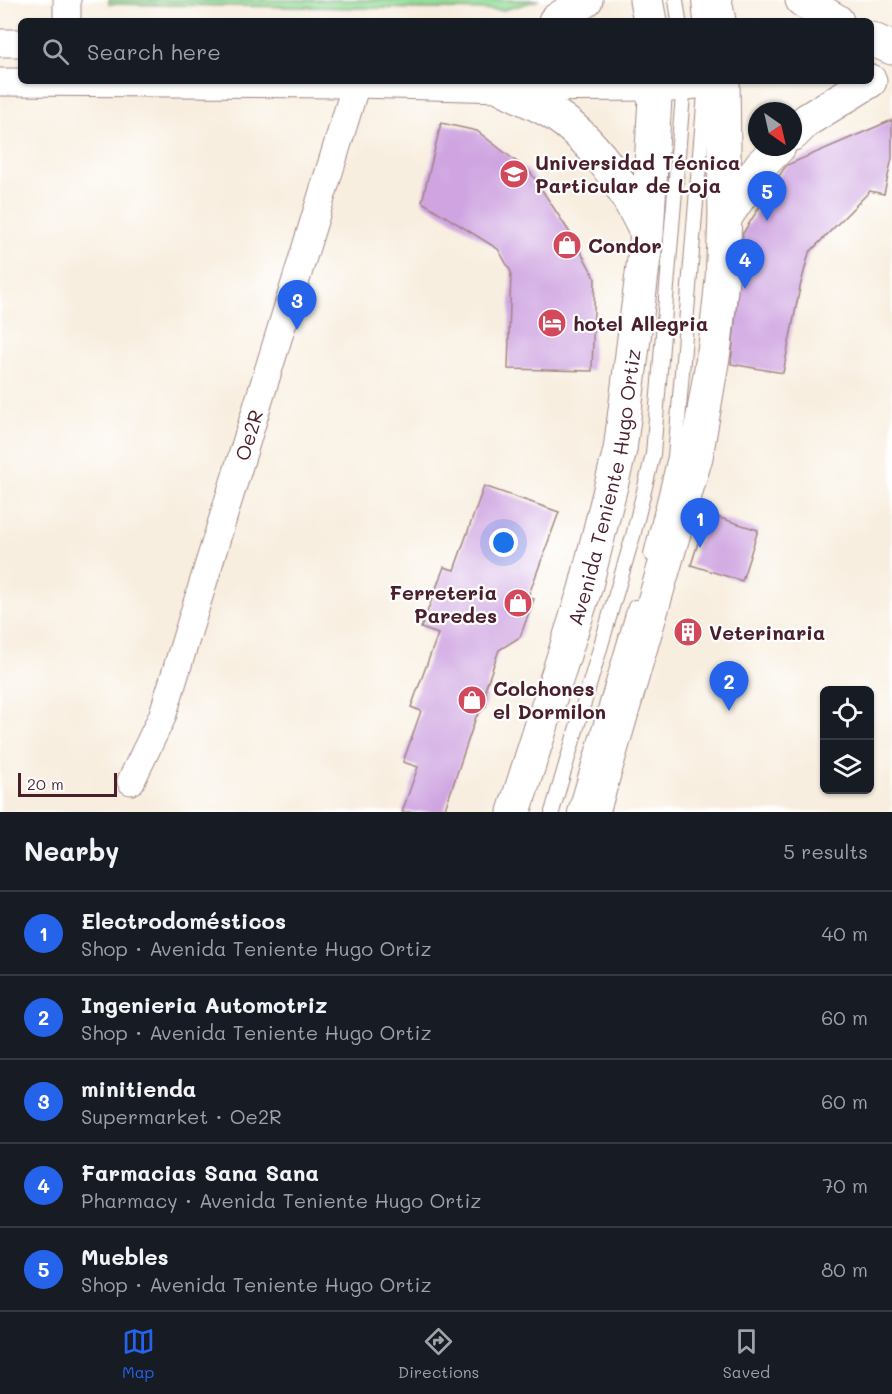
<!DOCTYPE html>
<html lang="en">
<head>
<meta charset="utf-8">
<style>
	:root { --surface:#171b24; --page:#20242c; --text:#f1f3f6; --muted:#9ea1a6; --line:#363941; --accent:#2563eb }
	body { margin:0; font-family:Mali,sans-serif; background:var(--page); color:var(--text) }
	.controls { position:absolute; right:18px; bottom:18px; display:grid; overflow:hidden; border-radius:9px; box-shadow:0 2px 4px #0004 }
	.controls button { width:54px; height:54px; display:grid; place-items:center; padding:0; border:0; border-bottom:2px solid var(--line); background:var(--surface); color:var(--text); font:30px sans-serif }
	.compass { position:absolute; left:748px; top:102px; width:54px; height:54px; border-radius:50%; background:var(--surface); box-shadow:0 2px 4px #0004; rotate:146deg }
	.scale { position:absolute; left:18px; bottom:15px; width:99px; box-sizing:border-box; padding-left:6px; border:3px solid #4a1f2b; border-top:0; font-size:16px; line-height:21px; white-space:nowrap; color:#4a1f2b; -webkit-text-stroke:4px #fff; paint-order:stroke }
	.you { position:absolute; left:504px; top:543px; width:21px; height:21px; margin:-15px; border:4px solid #fff; border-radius:50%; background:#1a73e8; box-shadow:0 0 0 9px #1a73e833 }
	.badge { display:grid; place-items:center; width:39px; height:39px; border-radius:50%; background:var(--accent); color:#fff; font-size:20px; font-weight:700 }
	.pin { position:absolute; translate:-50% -50px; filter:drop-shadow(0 2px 3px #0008) }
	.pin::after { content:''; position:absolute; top:32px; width:21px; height:18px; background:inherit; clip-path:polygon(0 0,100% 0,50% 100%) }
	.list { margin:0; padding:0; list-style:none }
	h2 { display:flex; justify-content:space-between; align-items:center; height:78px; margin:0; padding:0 24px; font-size:26px }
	h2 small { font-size:20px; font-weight:400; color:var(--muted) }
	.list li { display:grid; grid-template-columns:39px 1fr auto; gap:18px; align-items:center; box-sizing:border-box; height:84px; padding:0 24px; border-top:2px solid var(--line) }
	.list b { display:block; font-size:22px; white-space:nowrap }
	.list p { margin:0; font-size:20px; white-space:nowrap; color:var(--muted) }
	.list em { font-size:20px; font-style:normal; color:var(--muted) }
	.icon { flex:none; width:33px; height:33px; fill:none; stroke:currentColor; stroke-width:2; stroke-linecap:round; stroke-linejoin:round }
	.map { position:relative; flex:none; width:892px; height:812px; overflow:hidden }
	.search { position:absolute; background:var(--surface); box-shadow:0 2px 4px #0004; left:18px; right:18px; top:18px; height:66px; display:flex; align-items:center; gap:15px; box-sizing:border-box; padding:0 21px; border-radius:9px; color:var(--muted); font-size:22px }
	.sheet { height:498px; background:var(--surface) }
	nav { display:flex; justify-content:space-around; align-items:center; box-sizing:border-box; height:84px; border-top:2px solid var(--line); background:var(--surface); font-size:16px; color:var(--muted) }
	nav a { display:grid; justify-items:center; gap:3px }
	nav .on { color:var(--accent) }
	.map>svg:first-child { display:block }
	.green { fill:#94de99; stroke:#6f7e62; stroke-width:1.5 }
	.building { fill:#cfa4e1 }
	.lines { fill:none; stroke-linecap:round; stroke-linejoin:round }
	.service-casing { stroke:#a18685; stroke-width:16 }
	.minor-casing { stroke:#a18685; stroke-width:29 }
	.tertiary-casing { stroke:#a18685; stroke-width:35 }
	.secondary-casing { stroke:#a18685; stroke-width:35 }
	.service { stroke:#fff; stroke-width:14 }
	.minor { stroke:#fff; stroke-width:27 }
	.tertiary { stroke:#fff; stroke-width:33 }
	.secondary { stroke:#fff; stroke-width:33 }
	.labels { text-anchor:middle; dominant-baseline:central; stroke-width:4.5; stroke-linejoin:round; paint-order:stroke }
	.poi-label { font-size:20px; font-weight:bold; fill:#4a1f2b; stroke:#fff; text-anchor:start }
	.street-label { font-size:20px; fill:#4a1f2b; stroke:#fff }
</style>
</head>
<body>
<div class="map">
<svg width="892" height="812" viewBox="0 0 892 812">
	<rect width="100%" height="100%" fill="#fff"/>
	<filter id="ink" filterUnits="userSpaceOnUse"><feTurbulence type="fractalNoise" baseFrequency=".0167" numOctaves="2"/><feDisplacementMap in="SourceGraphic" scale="12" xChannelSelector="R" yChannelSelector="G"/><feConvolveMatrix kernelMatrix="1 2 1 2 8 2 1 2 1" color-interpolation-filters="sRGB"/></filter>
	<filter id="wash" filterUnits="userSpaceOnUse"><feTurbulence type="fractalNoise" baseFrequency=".008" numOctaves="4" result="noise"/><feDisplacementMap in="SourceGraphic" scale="24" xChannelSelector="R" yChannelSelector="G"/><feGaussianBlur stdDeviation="1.35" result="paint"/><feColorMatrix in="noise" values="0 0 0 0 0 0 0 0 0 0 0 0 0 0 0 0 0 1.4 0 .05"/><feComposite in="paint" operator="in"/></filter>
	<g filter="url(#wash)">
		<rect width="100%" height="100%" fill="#f8eedf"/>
		<path class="green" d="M109,0H539L503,10L109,4Z"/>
		<g id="blocks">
			<g class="building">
				<path d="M892,120V158L884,194L870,191L809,253L800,287L783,373L731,364L743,233L783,170L787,165Z"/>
				<path d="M441,123L477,131L531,173L572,236L595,278L592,371L508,369L511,272L498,249L422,202Z"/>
				<path d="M484,486L559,512L528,597L534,599L520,637L499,650L486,687V706L476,717L444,812H402L418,767L403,762L421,711L411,707L438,634L421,628L444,567L454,570Z"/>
				<path d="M707,514L758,530L742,581L691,565Z"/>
			</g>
		</g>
	</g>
	<g filter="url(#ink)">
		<use href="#blocks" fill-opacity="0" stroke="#a18685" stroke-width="1.5"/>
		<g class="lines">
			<g class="service-casing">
				<g id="service">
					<path d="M676,0L679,21"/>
					<path d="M699,0L701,21"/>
					<path d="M651,554L675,457L706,81"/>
					<path d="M552,812L633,536L653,454L684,83"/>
					<path d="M575,812L635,607"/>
				</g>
			</g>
			<g class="minor-casing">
				<g id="minor">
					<path d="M67,21V0"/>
					<path d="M0,43H21"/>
					<path d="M0,82L356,84L503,88L657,87"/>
					<path id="s1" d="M131,781L162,717L356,84"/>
				</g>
			</g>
			<g class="tertiary-casing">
				<path id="tertiary" d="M657,87L705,81"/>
			</g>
			<g class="secondary-casing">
				<g id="secondary">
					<path d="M646,0L650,21"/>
					<path d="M715,0L719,21"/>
					<path d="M802,0L837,21"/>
					<path d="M555,21L586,0"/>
					<path d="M871,39L892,48"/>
					<path d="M503,88C518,96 534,103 549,111C595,139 623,185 646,232"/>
					<path d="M793,134L807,120L870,81"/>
					<path d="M725,218L761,165L779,147"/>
					<path id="s2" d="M514,812L585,589L620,450L647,234L656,81"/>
					<path d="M593,812L696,457L715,345L722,279L725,218L723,81"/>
				</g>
			</g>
			<use href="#service" class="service"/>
			<use href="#minor" class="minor"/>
			<use href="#tertiary" class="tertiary"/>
			<use href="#secondary" class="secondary"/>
		</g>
	</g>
	<defs>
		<g id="school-disc" transform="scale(1.5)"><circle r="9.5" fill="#d1495b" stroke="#fff"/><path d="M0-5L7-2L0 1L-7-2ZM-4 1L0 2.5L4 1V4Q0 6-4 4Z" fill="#fff"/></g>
		<g id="shop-disc" transform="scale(1.5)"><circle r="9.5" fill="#d1495b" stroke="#fff"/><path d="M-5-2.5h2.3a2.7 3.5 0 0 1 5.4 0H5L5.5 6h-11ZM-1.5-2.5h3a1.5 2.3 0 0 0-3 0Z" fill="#fff"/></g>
		<g id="hotel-disc" transform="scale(1.5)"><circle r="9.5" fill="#d1495b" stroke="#fff"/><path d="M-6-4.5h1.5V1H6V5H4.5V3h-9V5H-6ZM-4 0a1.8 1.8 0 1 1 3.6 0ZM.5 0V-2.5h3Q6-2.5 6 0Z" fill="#fff"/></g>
		<g id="building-disc" transform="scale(1.5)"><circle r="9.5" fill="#d1495b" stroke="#fff"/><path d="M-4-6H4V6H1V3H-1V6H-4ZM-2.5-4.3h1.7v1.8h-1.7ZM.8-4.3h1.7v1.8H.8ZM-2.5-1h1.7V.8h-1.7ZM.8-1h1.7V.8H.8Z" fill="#fff"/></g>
	</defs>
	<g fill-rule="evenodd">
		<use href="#school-disc" x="514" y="174"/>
		<use href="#shop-disc" x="567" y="245"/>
		<use href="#hotel-disc" x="552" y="323"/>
		<use href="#shop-disc" x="518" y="603"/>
		<use href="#building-disc" x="688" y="632"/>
		<use href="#shop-disc" x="472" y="700"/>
	</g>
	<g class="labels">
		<g class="poi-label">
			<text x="535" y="162">Universidad Técnica<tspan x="535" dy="23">Particular de Loja</tspan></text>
			<text x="588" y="245">Condor</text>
			<text x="573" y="323">hotel Allegria</text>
			<text x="497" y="592" text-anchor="end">Ferreteria<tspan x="497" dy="23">Paredes</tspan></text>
			<text x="709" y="632">Veterinaria</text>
			<text x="493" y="688">Colchones<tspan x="493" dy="23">el Dormilon</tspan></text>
		</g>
		<g class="street-label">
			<text stroke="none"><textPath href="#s1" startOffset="366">Oe2R</textPath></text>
			<text stroke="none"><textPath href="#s2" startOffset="338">Avenida Teniente Hugo Ortiz</textPath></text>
		</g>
	</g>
</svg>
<div class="controls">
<button><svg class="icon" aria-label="locate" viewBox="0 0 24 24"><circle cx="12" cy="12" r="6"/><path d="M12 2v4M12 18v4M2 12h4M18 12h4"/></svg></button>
<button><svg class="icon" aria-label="layers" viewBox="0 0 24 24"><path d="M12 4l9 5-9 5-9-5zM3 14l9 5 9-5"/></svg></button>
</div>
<svg class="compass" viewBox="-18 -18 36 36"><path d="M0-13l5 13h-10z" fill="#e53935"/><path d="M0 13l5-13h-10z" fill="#9ea1a6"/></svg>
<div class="scale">20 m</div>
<div class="you"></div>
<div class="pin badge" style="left:700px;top:548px">1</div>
<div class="pin badge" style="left:729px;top:711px">2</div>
<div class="pin badge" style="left:297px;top:330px">3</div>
<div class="pin badge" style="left:745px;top:289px">4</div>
<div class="pin badge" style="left:767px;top:221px">5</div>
<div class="search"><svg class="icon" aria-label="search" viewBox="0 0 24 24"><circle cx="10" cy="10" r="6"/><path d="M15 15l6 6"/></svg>Search here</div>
</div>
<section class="sheet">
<h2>Nearby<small>5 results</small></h2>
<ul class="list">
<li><span class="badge">1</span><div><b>Electrodomésticos</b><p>Shop · Avenida Teniente Hugo Ortiz</p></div><em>40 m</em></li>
<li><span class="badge">2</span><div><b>Ingenieria Automotriz</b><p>Shop · Avenida Teniente Hugo Ortiz</p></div><em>60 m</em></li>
<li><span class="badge">3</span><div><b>minitienda</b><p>Supermarket · Oe2R</p></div><em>60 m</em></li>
<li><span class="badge">4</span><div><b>Farmacias Sana Sana</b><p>Pharmacy · Avenida Teniente Hugo Ortiz</p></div><em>70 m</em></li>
<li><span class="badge">5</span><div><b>Muebles</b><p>Shop · Avenida Teniente Hugo Ortiz</p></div><em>80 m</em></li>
</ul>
</section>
<nav>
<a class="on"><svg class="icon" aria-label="map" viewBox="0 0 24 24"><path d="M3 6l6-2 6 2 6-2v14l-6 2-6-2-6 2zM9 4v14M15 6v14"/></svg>Map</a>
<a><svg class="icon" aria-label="directions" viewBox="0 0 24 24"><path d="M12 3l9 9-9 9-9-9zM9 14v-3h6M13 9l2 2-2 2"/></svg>Directions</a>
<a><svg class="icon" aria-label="saved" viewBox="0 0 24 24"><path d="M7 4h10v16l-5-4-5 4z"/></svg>Saved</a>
</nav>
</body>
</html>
